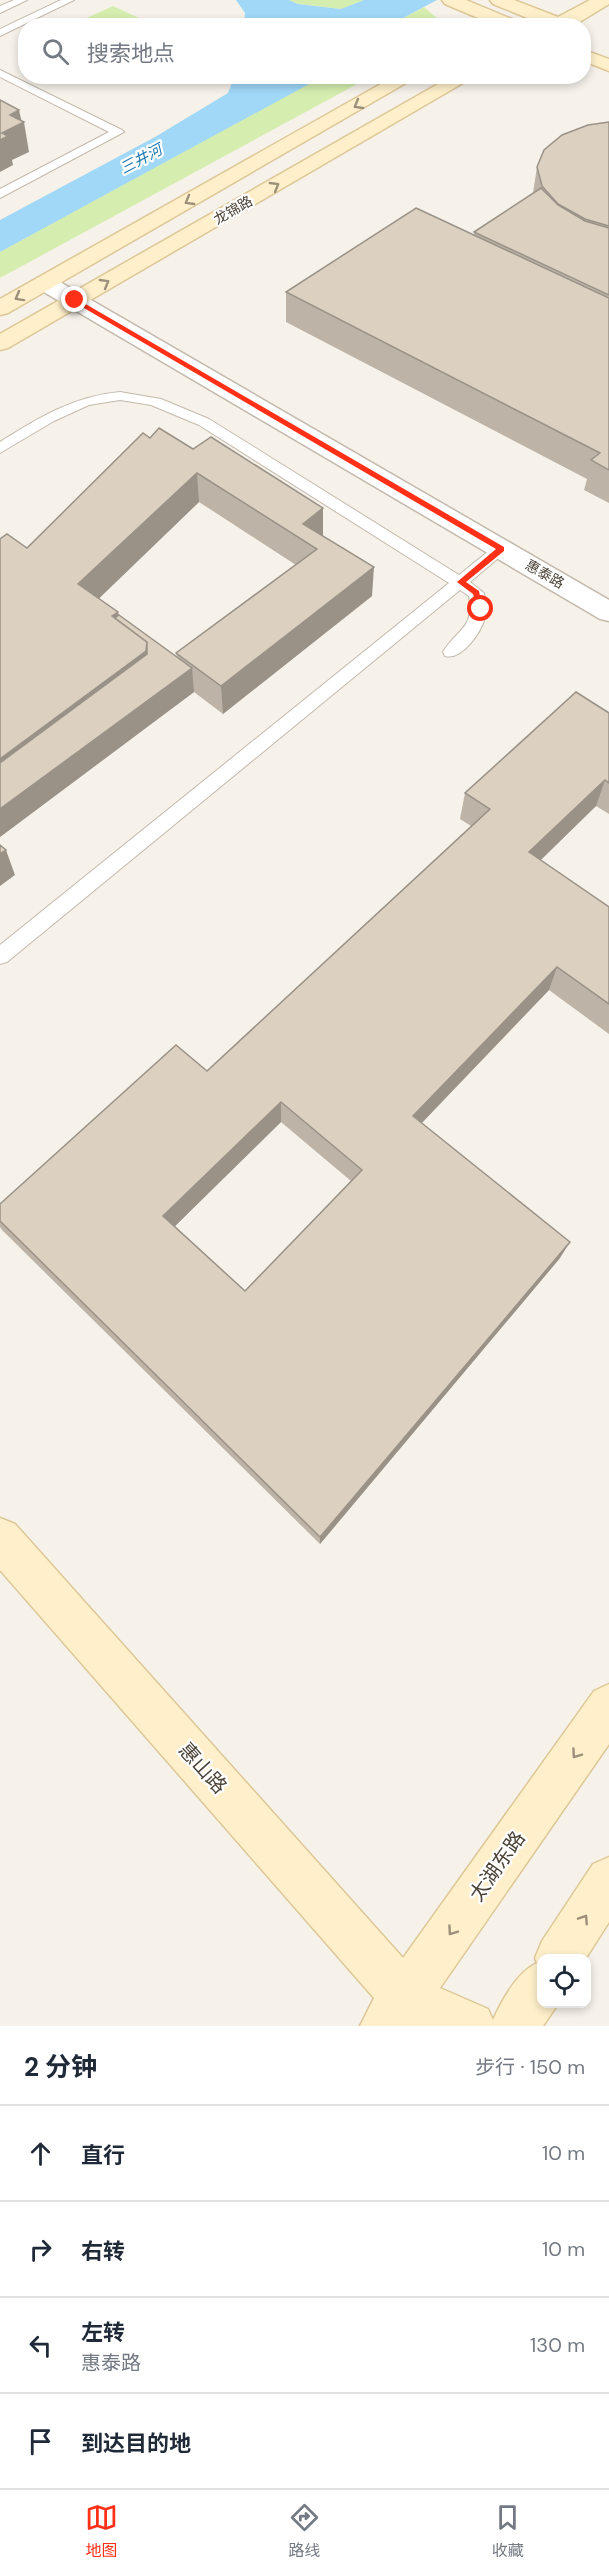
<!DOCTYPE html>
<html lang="zh">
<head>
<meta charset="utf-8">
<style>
	:root { --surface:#fff; --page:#f6f6f7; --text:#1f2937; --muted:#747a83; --line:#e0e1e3; --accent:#ff3018 }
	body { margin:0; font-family:"DM Sans","Noto Sans SC",sans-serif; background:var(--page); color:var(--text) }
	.controls { position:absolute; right:18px; bottom:18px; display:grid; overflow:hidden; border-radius:12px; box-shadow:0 3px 9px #0003 }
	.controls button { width:54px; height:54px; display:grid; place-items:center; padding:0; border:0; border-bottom:2px solid var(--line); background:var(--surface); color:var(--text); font:30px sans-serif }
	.stop { position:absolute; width:18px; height:18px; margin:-14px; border:4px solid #ff3018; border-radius:50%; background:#fff }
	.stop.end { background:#ff3018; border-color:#fff; box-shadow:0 2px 6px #0008 }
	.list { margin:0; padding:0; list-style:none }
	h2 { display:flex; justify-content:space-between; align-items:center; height:78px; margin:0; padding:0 24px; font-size:26px }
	h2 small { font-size:20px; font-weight:400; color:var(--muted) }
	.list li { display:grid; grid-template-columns:39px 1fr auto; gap:18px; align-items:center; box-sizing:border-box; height:96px; padding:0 24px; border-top:2px solid var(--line) }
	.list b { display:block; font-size:22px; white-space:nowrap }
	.list p { margin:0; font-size:20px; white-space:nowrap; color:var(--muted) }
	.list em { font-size:20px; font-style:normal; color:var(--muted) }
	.icon { flex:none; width:33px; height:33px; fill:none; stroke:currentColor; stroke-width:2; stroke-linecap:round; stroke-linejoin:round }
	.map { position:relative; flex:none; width:609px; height:2026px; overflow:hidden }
	.search { position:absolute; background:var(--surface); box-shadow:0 3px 9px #0003; left:18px; right:18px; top:18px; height:66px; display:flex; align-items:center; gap:15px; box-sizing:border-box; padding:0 21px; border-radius:24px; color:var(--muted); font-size:22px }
	.sheet { height:462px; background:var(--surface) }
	nav { display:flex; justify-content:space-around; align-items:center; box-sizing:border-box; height:84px; border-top:2px solid var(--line); background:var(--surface); font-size:16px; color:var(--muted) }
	nav a { display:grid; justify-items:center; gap:3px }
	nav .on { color:var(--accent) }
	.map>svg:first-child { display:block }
	.green { fill:#d5eeaf }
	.water { fill:#a1d8f8 }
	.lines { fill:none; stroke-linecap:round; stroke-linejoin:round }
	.lane-casing { stroke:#c3b9ab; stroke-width:2 }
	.street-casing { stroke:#c3b9ab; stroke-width:3 }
	.secondary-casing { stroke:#dec797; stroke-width:3 }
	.lane { fill:#fff; fill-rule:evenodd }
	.street { fill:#fff; fill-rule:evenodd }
	.secondary { fill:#fff0cb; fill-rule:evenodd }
	.wall { fill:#bdb3a6; fill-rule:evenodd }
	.shaded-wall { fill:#9a9287 }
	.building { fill:#dcd0c1; stroke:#9a9287; stroke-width:1.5; fill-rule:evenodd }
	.oneway { stroke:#9c907a }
	.route { fill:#ff3018 }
	.labels { text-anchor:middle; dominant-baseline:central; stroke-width:4.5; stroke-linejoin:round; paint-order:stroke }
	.far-street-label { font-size:14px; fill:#4b4237; stroke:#fff }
	.far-water-label { font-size:15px; font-style:italic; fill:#217bb2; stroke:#fff }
	.near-street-label { font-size:20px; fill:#4b4237; stroke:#fff }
</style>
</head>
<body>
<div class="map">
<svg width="609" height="2026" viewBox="0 0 609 2026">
	<rect width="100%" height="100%" fill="#f6f2ea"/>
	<g class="green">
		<path d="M289,0H364L341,9L298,4Z"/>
		<path d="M113,6L154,25H71Z"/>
		<path d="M424,7L438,19V25L396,26L403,18Z"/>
		<path d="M322,76L370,77L0,278V252Z"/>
	</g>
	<g class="water">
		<path d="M236,0H289L298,4L341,9L364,0H437L403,18L396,26L244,25L245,13Z"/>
		<path d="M234,77H322L0,252V220L155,137L228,93Z"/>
	</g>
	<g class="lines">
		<g class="lane-casing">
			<g id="lane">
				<path d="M14,0H27L0,13V6Z"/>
				<path d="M61,0H74L0,36V29Z"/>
				<path d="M0,70L122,130L124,132L0,198V189L109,132L0,77Z"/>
				<path d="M120,392L161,399L209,419L459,575L496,545L501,544L509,549L470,582L484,593C486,601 487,609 485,618C481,632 462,661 445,656L443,652C457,629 475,628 469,596L460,590L7,962L0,964V945L449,583L199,425L151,405L120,400L89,405L54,421L0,453V442C38,418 74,396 120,392Z"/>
			</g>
		</g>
		<g class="street-casing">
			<path id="street" d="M45,276L53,278L609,600V621L600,619L37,288L34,283L37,278Z"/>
		</g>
		<g class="secondary-casing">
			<g id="secondary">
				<path d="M442,0H466L519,22L522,26H497L445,4Z"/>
				<path d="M490,0H514L558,17L590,0H609V4L573,26H547L493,4Z"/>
				<path d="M584,50L609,59V71L584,61Z"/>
				<path d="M395,76H418L8,313L0,315V299Z"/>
				<path d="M452,76H475L8,348L0,350V334Z"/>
				<path d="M0,1518L15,1524L403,1958L594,1691L609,1684V1744L440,1988L488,2009L493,2020C502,2000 517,1972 537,1963L535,1958L542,1941L593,1864L609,1857V1922L586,1958H542V2004H558L543,2026H360L374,1998L0,1570Z"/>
			</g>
		</g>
		<use href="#lane" class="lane"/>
		<use href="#street" class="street"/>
		<use href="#secondary" class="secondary"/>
	</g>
	<g class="wall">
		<path d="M609,122V503L584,490L587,479L286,322V292L474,235V232L533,193L537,167Z"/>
		<path d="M150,438L193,449L323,508V536L372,596L223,714L194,692L0,837V539L27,548ZM199,502L296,565L176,653L177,657L119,615L99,598Z"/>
		<path d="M609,713V814L596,806L541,860L609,907V1034L549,990L422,1123L560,1258L320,1544L2,1230L0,1227V1204L207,1071L471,826L460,819L465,793ZM281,1122L351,1181L245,1291L175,1226Z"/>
	</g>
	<g class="shaded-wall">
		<path d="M19,110L22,123L24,122L29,152L12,160L13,165L0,172V140L2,133L10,115Z"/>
		<path d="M197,473L199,502L84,613L78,584Z"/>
		<path d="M323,508V538L303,524Z"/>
		<path d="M374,567L372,596L223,714L221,686Z"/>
		<path d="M118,612L121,625L112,616Z"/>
		<path d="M147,642L151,670L0,792V759Z"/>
		<path d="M192,668L194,692L0,837V809Z"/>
		<path d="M605,780L596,806L523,877L529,852Z"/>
		<path d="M6,850L15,875L0,886V854Z"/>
		<path d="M557,967L549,990L409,1136L413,1116Z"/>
		<path d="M281,1102V1122L168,1233L163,1216Z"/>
		<path d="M570,1242L560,1258L320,1544V1537Z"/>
	</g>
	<g class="building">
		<path d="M0,100L19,110L10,115L24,122L2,133L8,136L0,140Z"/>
		<path d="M609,122V226L585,219L558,204L542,186L537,167L544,150L562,135L588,125Z"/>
		<path d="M541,188L558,205L585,221L609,228V295L474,232Z"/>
		<path d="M416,208L609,298V470L591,460L600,453L286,292Z"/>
		<path d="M159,428L193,449L211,437L323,508L303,524L374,567L221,686L176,653L317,549L197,473L78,584L118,612L112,616L147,642L146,651L0,759V539L7,534L27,548L143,433L150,438Z"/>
		<path d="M119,615L192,668L0,809V763L147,654V642L115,618Z"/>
		<path d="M576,692L609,713V783L605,780L529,852L609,907V1004L557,967L413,1116L570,1242L320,1537L0,1221V1204L176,1045L207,1071L490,809L465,793ZM281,1102L362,1170L245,1291L163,1216Z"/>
		<path d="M0,845L6,850L0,854Z"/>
	</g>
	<defs><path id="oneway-chevron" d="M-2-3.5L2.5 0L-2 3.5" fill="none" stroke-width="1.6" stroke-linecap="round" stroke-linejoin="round" transform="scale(1.5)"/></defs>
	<g class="oneway">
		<use href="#oneway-chevron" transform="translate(358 105) rotate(150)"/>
		<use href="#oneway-chevron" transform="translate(275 186) rotate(-30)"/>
		<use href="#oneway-chevron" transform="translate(189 201) rotate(150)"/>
		<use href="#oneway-chevron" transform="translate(105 283) rotate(-30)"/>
		<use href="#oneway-chevron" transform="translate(19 297) rotate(151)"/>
		<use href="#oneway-chevron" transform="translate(576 1754) rotate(125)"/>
		<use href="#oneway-chevron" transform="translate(584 1919) rotate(-57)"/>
		<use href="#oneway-chevron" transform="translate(452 1931) rotate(125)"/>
	</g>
	<path class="route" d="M72,299H77L504,547V551L466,582L479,591L483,611H478L473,594L457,582L496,549L72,301Z"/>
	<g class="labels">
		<g class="far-street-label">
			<text transform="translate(233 210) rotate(-30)">龙锦路</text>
			<text transform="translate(545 574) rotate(30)">惠泰路</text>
		</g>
		<g class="far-water-label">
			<text transform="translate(141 159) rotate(-28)">三井河</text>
		</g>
		<g class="near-street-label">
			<text transform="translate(203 1768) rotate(48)">惠山路</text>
			<text transform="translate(497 1866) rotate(-55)">太湖东路</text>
		</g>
	</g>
</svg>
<div class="controls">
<button><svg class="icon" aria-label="locate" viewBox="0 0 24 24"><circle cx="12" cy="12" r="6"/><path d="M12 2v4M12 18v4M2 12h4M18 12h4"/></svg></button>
</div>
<div class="stop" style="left:481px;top:609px"></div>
<div class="stop end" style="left:75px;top:300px"></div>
<div class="search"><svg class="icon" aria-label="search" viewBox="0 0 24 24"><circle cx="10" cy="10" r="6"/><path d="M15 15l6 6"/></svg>搜索地点</div>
</div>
<section class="sheet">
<h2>2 分钟<small>步行 · 150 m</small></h2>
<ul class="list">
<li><svg class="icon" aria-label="ahead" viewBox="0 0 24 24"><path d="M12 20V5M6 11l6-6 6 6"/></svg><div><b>直行</b></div><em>10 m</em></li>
<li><svg class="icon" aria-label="right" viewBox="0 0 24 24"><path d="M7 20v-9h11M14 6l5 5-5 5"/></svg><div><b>右转</b></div><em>10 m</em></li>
<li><svg class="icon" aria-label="left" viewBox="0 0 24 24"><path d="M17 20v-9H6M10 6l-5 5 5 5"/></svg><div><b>左转</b><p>惠泰路</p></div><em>130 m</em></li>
<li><svg class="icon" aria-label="arrive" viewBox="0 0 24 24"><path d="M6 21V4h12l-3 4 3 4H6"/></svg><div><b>到达目的地</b></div></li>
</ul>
</section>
<nav>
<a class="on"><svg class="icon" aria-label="map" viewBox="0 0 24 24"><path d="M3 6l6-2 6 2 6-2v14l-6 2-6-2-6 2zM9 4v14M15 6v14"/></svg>地图</a>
<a><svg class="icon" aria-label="directions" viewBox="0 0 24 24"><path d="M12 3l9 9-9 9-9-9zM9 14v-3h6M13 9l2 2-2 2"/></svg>路线</a>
<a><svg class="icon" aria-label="saved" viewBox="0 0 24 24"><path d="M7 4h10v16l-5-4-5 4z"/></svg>收藏</a>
</nav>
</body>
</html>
